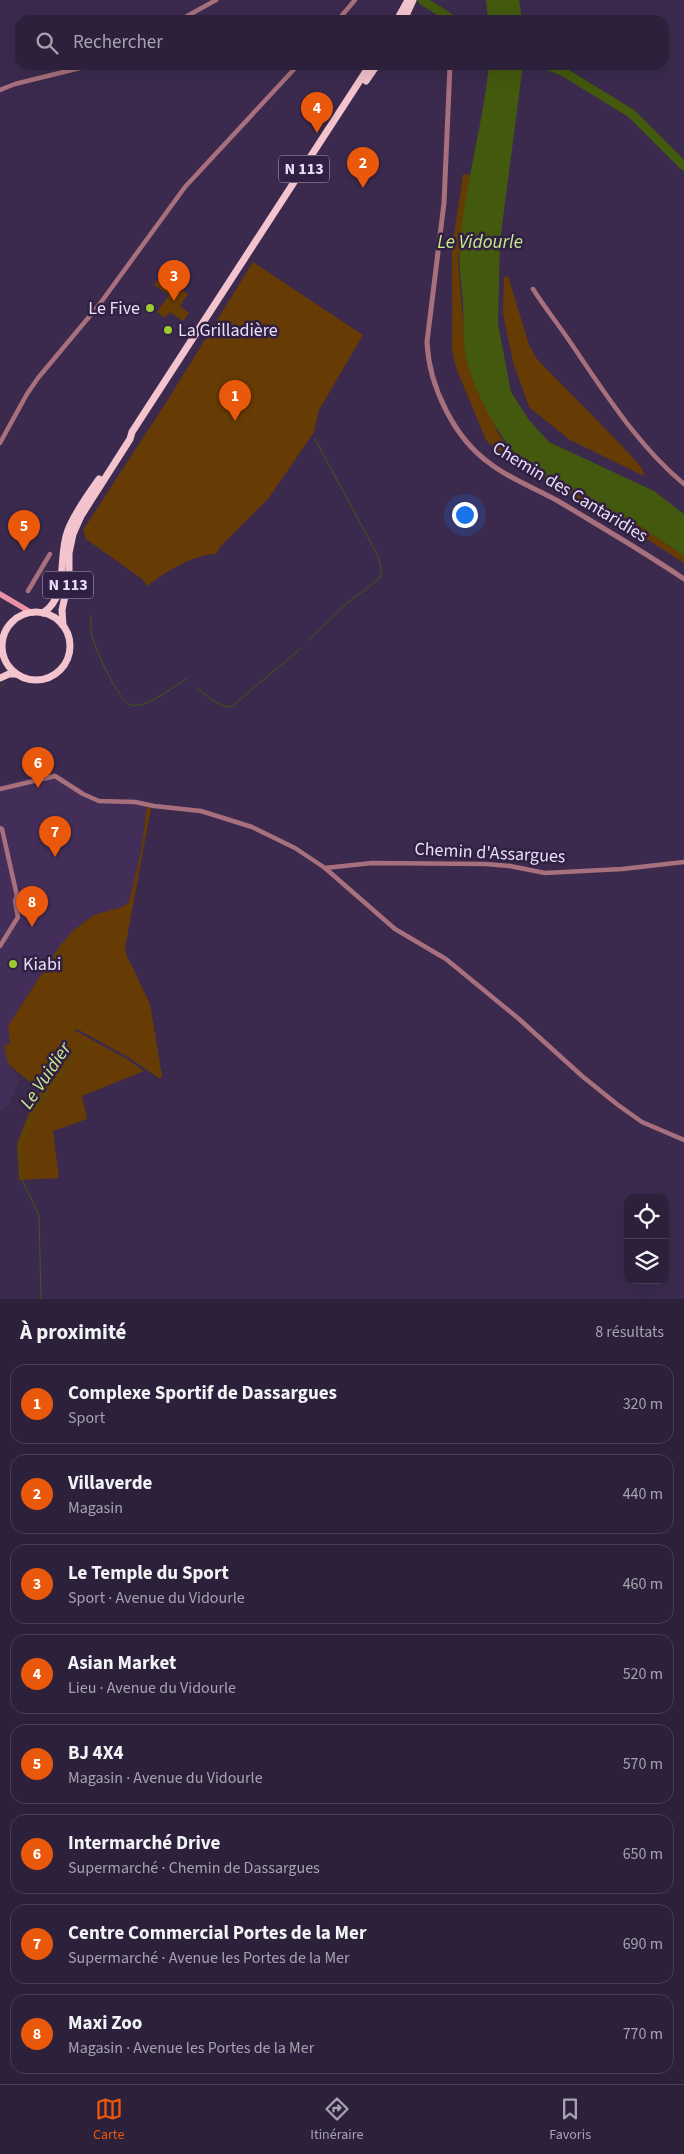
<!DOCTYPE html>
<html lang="fr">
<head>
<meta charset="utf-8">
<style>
	:root { --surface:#2c203a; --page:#342842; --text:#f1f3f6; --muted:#a6a3af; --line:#483e54; --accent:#ea580c }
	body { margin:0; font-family:"Source Sans 3",sans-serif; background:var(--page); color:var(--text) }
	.controls { position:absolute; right:15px; bottom:15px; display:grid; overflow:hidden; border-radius:10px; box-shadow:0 5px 20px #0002 }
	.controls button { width:45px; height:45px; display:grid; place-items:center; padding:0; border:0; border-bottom:1px solid var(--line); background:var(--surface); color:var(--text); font:25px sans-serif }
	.you { position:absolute; left:464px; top:514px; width:18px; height:18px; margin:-12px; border:4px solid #fff; border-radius:50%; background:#1a73e8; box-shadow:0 0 0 8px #1a73e833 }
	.badge { display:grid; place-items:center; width:32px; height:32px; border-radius:50%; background:var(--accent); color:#fff; font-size:16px; font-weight:700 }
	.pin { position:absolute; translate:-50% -41px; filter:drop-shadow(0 1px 2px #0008) }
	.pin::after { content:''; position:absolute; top:26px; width:18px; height:15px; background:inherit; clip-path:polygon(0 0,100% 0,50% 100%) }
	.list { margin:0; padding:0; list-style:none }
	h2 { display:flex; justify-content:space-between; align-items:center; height:65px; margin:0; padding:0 20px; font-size:21px }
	h2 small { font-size:16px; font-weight:400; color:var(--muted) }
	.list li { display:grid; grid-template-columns:32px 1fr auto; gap:15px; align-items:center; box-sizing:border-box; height:80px; margin:0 10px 10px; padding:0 10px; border:1px solid var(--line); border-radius:15px }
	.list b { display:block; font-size:19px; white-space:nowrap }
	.list p { margin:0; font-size:16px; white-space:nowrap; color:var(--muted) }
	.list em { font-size:16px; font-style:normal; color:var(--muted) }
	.icon { flex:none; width:28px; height:28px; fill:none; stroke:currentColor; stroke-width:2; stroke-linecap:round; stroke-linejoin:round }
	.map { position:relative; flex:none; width:684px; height:1299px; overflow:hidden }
	.search { position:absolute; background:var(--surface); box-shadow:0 5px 20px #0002; left:15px; right:15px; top:15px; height:55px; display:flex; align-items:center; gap:12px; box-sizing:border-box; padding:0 18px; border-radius:15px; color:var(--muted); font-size:19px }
	.sheet { height:785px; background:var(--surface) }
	nav { display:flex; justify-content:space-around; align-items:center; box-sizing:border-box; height:70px; border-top:1px solid var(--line); background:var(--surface); font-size:14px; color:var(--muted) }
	nav a { display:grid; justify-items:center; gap:2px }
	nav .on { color:var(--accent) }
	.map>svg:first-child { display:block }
	.built { fill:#432e59 }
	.green { fill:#663b04 }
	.water { fill:#43590d }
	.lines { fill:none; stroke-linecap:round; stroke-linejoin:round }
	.stream { stroke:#43590d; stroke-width:1 }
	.river { stroke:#43590d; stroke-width:9 }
	.minor { stroke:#a8707c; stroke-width:4.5 }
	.tertiary { stroke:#a8707c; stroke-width:5 }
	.secondary { stroke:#ea91a6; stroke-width:5.5 }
	.primary { stroke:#f3c4cd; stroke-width:7 }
	.poi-dot { fill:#9dca30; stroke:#312043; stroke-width:2 }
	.labels { text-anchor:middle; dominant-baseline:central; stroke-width:5; stroke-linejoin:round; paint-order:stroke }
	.shield { fill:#312043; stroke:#b1a5c0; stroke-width:1 }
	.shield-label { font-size:16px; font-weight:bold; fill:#e8def5 }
	.poi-label { font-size:18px; fill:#e8def5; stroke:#312043; text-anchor:start }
	.street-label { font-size:18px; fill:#e8def5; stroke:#312043 }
	.water-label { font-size:19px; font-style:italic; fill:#c7eb88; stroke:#312043 }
</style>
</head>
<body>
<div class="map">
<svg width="684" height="1299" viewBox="0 0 684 1299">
	<rect width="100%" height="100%" fill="#3b2a4e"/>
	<path class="built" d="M55,772L94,797L110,800L133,798L147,806L141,852L129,902L122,907L94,915L74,930L61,944L8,1026L10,1044L5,1045L8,1064L19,1080L9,1104L0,1110V785Z"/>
	<g class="green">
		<path d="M463,174L470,175L458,260L466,357L498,433L515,455L525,465L636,523L684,556V563L614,518L516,465L498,452L486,440L456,368L452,350V249Z"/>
		<path d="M253,262L363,335L319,410L314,432L268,499L220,547L216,554C192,555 165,572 147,586L142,579L86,539L83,530L167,401Z"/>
		<path d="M160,276L188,294L180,306L189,313L183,321L170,312L165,318L157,312L169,295L154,285Z"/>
		<path d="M508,276L529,345L536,358L623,447L642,468L644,476L570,440L529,407L513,362L503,313L504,277Z"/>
		<path d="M147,806L151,808L125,948L126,954L150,1004L162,1076L160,1079L128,1057L77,1029L74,1030L127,1059L144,1071L82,1096L87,1119L53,1131L59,1178L19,1180L17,1144L31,1108L41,1091L8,1064L4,1045L10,1044L8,1026L61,944L74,930L94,915L122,907L129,902L141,852Z"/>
	</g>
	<g class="water">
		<path d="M486,0H519L522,20H488Z"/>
		<path d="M489,65H523L500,241L498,324L511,392L529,420L549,442L654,491L684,514V556L636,523L526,465C499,439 475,394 466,357C462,339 464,319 463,301C461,280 458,261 460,240C466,181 483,124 489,65Z"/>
	</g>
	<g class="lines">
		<g class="stream">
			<path d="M91,616C91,622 90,629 92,635C95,649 118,701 131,705C145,709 174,687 186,679"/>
			<path d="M309,640L347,603L380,578C383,569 380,562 377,554L315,439"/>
			<path d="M0,687L5,683"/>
			<path d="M196,688C207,695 218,707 231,707L300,649"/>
			<path d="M41,1299L39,1215L21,1178L20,1145L36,1107L86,1041"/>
		</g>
		<g class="river">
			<path d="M422,0L453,20"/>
			<path d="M547,65L564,72L632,114L684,166"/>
		</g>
		<g class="minor">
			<path d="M180,20L216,0"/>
			<path d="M338,20L355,0"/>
			<path d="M0,90L15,84L92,65"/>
			<path d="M533,289C543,305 555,320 566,336C602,388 635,443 684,484"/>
			<path d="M0,443L27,394L38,378L99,305L185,187L298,65"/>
			<path d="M28,591L50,554"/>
			<path d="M0,789L55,776L83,794L99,801L135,802L154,806L201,811L252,827L295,848L325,868L395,929L446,959L519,1019L582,1076L618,1105L642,1122L684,1140"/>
			<path d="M0,828L2,829L17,896L15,901L18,917L0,946"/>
			<path d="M325,868L372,863L485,864L510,866L545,873L622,869L684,862"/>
		</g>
		<path class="tertiary" d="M450,65L444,203L427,342C429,386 454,439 492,465C512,480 537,489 558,501C601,527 643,551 684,579"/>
		<g class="secondary">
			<path d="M0,594L32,613"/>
			<path d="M0,641L2,645"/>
		</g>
		<g class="primary">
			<path d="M397,20L408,0"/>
			<path d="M404,20L413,0"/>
			<path d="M366,81L377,65"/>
			<circle cx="36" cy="646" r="34"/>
			<path d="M43,613C70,595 57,557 68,530C75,512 88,495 99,479"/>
			<path d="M63,625L62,610L69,578V553L73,534L81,516L130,439L132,432L370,65"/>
			<path d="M0,678L9,674H16"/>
		</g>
	</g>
	<g class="poi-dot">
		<circle cx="150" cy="308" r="5"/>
		<circle cx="168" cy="330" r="5"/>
		<circle cx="13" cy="964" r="5"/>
	</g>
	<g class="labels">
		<g class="shield">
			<rect x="279" y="155.5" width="50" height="27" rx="4"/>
			<rect x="43" y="571.5" width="50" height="27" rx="4"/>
		</g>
		<g class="shield-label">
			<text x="304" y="169">N 113</text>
			<text x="68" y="585">N 113</text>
		</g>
		<g class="poi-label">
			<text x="140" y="308" text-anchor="end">Le Five</text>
			<text x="178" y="330">La Grilladière</text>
			<text x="23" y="964">Kiabi</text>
		</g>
		<g class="street-label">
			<text transform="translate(570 492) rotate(31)">Chemin des Cantaridies</text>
			<text transform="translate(490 853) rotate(3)">Chemin d'Assargues</text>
		</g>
		<g class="water-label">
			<text x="480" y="242">Le Vidourle</text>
			<text transform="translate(46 1076) rotate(-56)">Le Vuidier</text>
		</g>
	</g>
</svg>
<div class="controls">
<button><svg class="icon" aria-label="locate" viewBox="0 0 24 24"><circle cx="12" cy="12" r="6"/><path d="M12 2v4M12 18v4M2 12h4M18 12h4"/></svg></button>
<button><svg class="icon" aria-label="layers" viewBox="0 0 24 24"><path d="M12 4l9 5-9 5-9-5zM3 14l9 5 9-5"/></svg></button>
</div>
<div class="you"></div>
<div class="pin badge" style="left:235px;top:421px">1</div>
<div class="pin badge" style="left:363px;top:188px">2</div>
<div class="pin badge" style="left:174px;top:301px">3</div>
<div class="pin badge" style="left:317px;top:133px">4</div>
<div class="pin badge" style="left:24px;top:551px">5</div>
<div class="pin badge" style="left:38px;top:788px">6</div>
<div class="pin badge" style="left:55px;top:857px">7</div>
<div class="pin badge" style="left:32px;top:927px">8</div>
<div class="search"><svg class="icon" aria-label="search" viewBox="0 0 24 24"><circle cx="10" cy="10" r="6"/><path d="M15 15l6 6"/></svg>Rechercher</div>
</div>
<section class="sheet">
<h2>À proximité<small>8 résultats</small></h2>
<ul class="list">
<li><span class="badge">1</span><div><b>Complexe Sportif de Dassargues</b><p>Sport</p></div><em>320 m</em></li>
<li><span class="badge">2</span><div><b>Villaverde</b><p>Magasin</p></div><em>440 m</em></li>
<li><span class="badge">3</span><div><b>Le Temple du Sport</b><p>Sport · Avenue du Vidourle</p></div><em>460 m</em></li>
<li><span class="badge">4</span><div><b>Asian Market</b><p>Lieu · Avenue du Vidourle</p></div><em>520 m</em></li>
<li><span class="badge">5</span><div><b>BJ 4X4</b><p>Magasin · Avenue du Vidourle</p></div><em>570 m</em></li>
<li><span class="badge">6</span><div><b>Intermarché Drive</b><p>Supermarché · Chemin de Dassargues</p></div><em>650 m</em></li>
<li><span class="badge">7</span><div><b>Centre Commercial Portes de la Mer</b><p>Supermarché · Avenue les Portes de la Mer</p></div><em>690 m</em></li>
<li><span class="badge">8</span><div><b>Maxi Zoo</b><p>Magasin · Avenue les Portes de la Mer</p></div><em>770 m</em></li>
</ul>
</section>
<nav>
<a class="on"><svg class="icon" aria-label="map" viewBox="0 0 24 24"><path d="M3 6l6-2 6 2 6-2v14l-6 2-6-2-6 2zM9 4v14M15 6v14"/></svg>Carte</a>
<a><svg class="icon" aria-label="directions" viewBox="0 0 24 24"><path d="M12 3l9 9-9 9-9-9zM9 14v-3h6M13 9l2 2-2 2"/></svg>Itinéraire</a>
<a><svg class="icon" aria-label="saved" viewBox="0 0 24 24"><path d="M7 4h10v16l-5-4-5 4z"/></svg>Favoris</a>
</nav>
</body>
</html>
